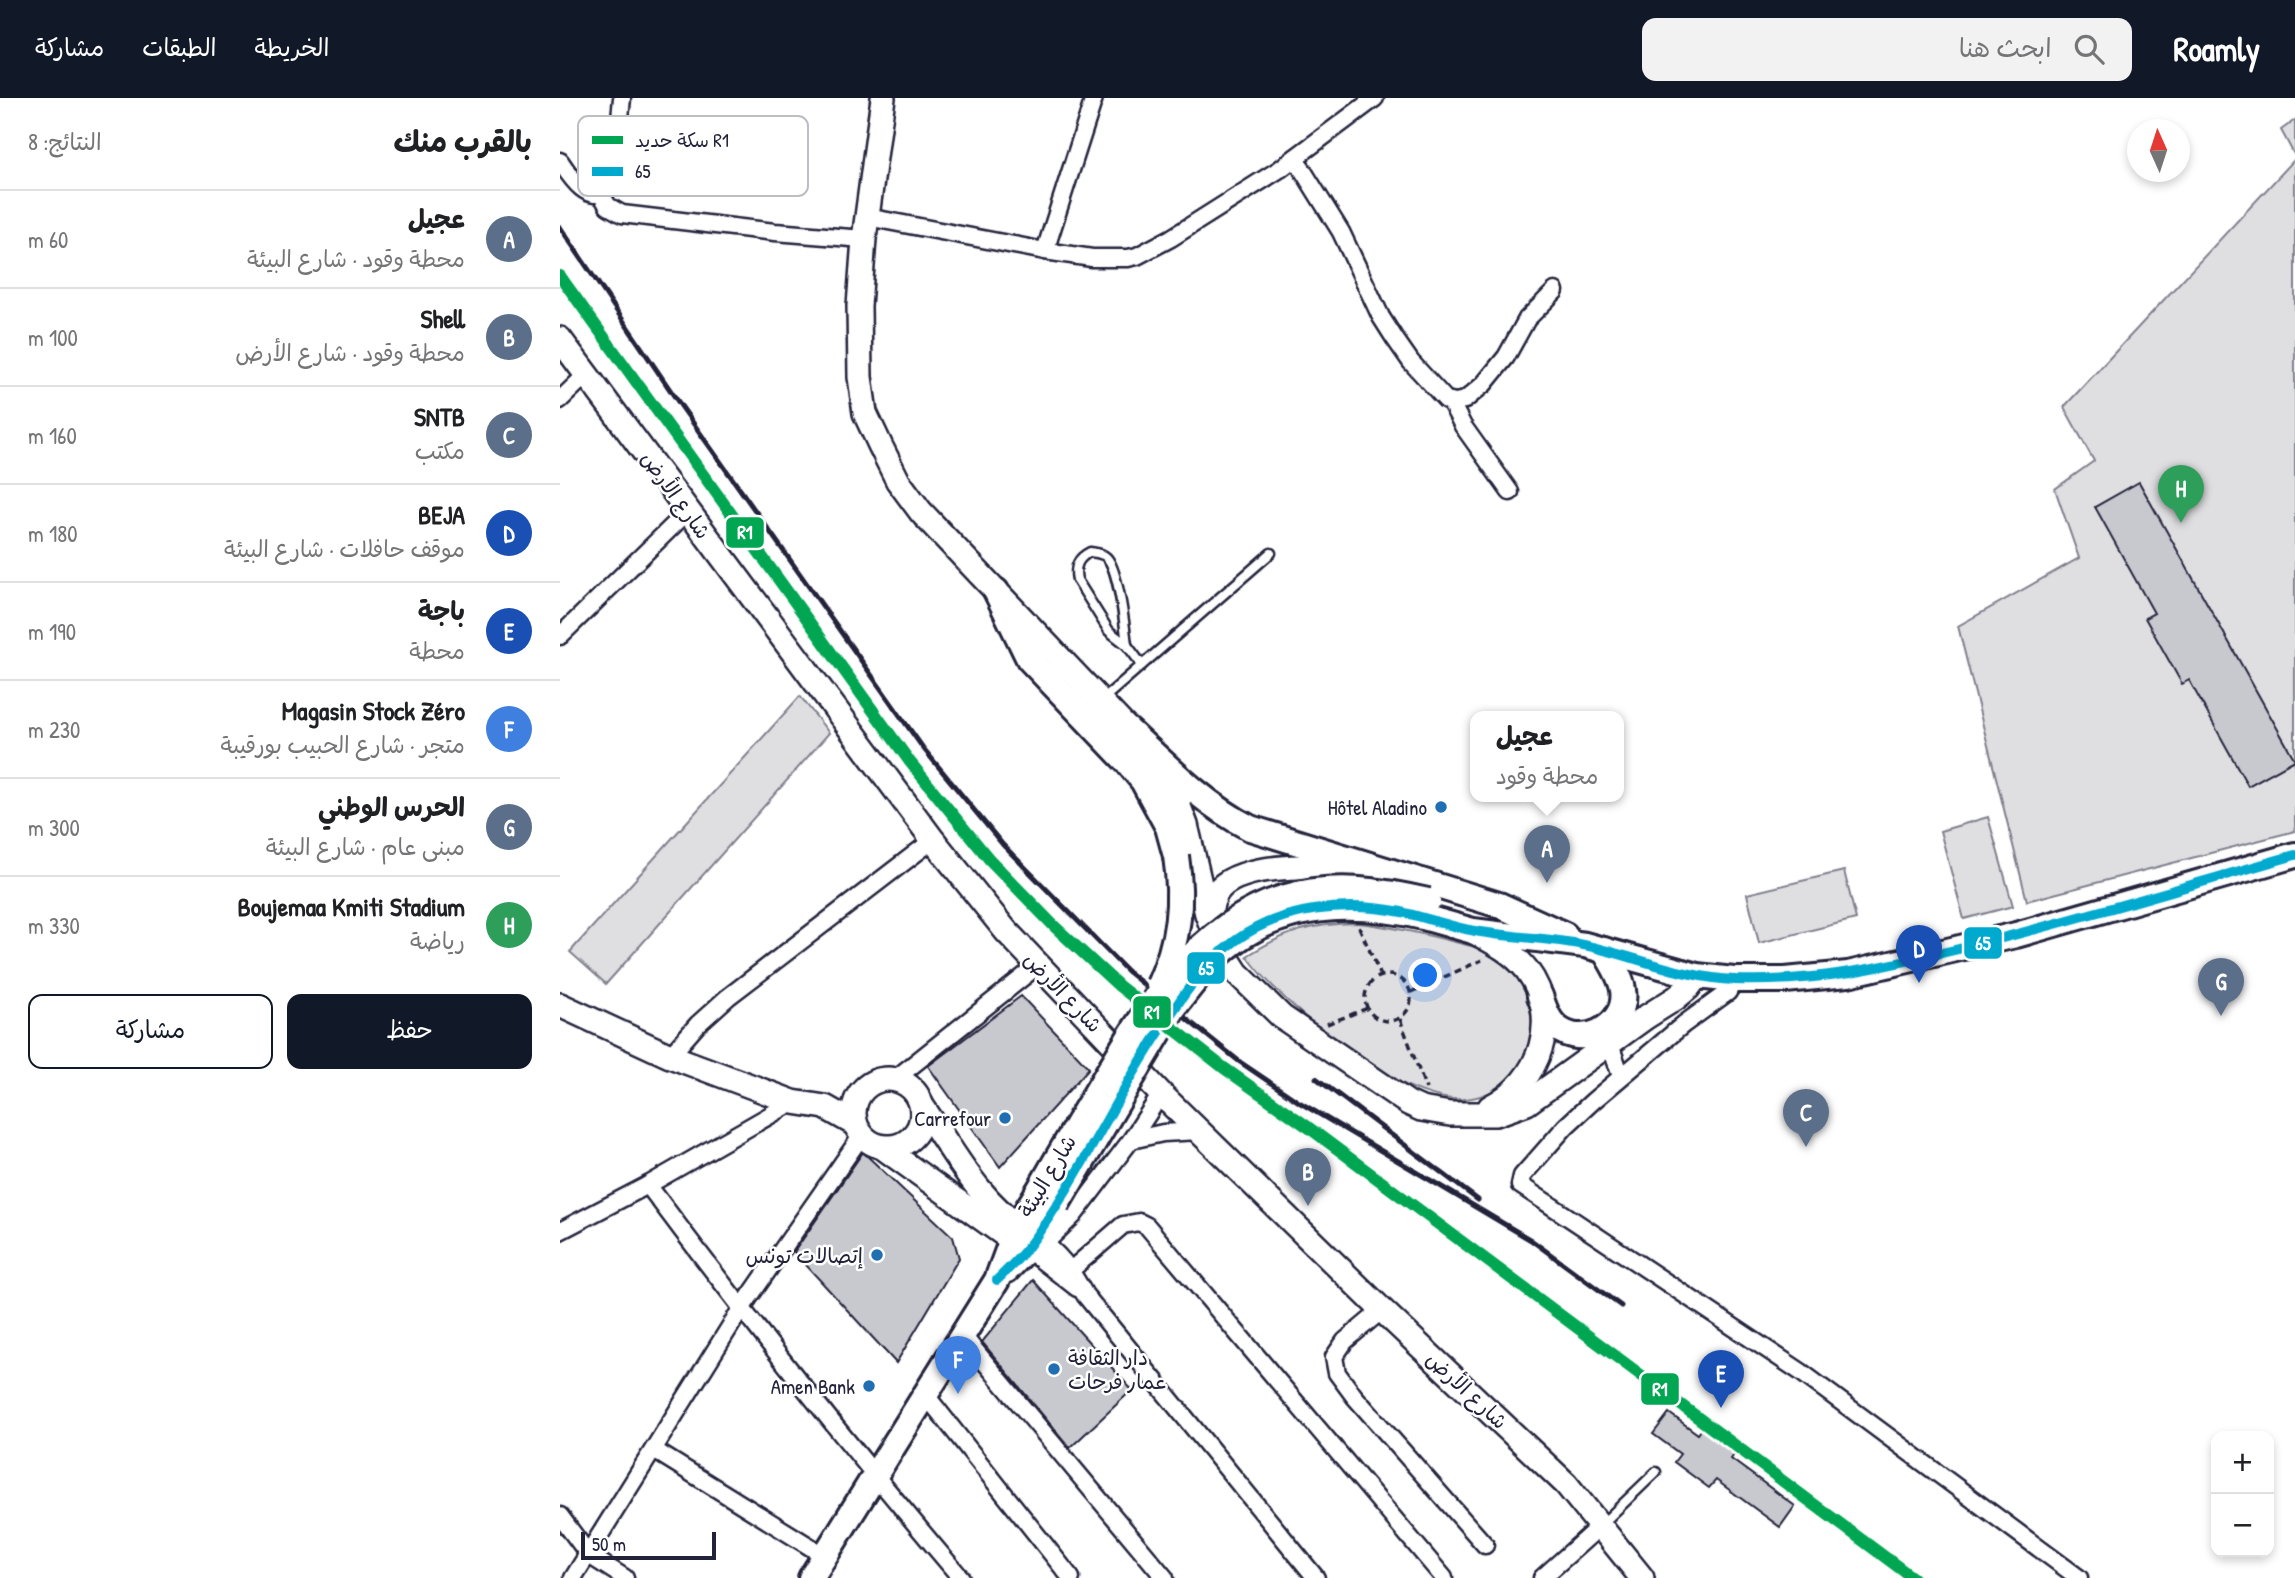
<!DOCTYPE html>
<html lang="ar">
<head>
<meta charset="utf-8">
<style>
	:root { --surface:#fff; --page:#f2f2f2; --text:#202124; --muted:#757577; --line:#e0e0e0; --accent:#111827 }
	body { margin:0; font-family:"Patrick Hand","Playpen Sans Arabic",sans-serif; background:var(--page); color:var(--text); direction:rtl }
	.controls { position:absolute; right:21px; bottom:21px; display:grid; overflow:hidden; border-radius:14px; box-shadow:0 4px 10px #0003 }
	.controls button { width:63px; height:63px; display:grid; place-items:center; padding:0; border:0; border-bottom:2px solid var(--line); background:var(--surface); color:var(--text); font:35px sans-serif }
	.compass { position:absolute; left:1567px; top:21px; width:63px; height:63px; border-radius:50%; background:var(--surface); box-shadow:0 4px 10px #0003; rotate:357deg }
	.scale { position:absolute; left:21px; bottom:18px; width:135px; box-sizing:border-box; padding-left:7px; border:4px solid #22223b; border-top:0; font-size:19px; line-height:24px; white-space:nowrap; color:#22223b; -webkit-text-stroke:5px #fff; paint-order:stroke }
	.you { position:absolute; left:866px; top:878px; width:24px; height:24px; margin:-18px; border:5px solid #fff; border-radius:50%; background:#1a73e8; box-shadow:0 0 0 10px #1a73e833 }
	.badge { display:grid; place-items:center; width:46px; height:46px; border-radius:50%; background:var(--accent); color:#fff; font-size:23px; font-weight:700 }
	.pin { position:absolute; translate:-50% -58px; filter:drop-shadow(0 2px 4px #0008) }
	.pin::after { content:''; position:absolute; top:37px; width:24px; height:21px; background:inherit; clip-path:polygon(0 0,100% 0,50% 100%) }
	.popup { position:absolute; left:910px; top:613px; width:154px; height:91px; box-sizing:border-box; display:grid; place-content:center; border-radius:14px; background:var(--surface); filter:drop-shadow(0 2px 5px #0005); font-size:23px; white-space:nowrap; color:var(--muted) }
	.popup b { font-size:26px; color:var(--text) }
	.popup::after { content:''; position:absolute; left:50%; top:100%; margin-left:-14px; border:14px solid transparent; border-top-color:var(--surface) }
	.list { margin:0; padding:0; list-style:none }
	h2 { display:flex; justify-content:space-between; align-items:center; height:91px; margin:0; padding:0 28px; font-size:30px }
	h2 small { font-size:23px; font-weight:400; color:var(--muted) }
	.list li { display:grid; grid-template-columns:46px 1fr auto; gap:21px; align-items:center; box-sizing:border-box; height:98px; padding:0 28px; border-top:2px solid var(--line) }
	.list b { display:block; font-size:26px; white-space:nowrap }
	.list p { margin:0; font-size:23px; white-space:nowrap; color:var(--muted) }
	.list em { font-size:23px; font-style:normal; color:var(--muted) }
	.actions { display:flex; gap:14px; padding:21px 28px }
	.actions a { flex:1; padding:16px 0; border:2px solid var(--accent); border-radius:14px; text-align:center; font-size:24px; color:var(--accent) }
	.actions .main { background:var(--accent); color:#fff }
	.icon { flex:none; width:38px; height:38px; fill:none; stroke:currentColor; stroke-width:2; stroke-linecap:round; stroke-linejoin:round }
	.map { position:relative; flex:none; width:1735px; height:1480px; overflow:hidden; direction:ltr }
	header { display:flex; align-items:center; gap:42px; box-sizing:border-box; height:98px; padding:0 35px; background:var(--accent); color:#fff }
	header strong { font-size:33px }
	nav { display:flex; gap:38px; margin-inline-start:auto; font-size:24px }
	.search { width:490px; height:63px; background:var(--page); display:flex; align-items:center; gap:18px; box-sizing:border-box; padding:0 24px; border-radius:14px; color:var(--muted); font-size:26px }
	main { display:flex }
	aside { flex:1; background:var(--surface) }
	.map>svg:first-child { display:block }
	.green { fill:#dfdfe2; stroke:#80808e; stroke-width:2 }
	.building { fill:#c8c8cf; stroke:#22223b; stroke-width:2 }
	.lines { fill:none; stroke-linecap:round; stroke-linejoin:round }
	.lane-casing { stroke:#22223b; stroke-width:13 }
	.street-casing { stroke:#22223b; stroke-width:21 }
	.secondary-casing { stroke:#22223b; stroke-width:28 }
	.primary-casing { stroke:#22223b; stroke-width:30 }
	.path { stroke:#22223b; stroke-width:3.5; stroke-dasharray:7 5; stroke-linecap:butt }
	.lane { stroke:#fff; stroke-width:8 }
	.street { stroke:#fff; stroke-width:16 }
	.secondary { stroke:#fff; stroke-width:23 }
	.primary { stroke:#fff; stroke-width:24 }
	.rail { stroke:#22223b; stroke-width:5 }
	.primary-bridge-casing { stroke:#22223b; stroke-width:30; stroke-linecap:butt }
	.primary-bridge { stroke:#fff; stroke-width:24 }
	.bus-1-casing { stroke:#fff; stroke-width:16 }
	.bus-1 { stroke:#00a9ce; stroke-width:10 }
	.rail-1-casing { stroke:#fff; stroke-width:18 }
	.rail-1 { stroke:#00a651; stroke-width:12 }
	.poi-dot { fill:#1f6fb2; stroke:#fff; stroke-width:2.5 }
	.labels { text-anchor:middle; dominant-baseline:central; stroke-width:5; stroke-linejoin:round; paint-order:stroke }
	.street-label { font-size:21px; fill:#22223b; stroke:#fff }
	.poi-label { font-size:21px; fill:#22223b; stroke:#fff; text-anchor:end }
	.key { fill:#fff; stroke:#bdbdc4; stroke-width:2 }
	.key-label { font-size:19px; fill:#22223b }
	.line-badge { stroke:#fff; stroke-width:2.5 }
	.badge-label { font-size:19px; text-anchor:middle; font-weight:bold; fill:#fff }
</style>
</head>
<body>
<header>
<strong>Roamly</strong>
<div class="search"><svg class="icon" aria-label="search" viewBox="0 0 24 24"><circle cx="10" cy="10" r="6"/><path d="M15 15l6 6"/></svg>ابحث هنا</div>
<nav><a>الخريطة</a><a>الطبقات</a><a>مشاركة</a></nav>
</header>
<main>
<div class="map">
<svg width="1735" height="1480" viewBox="0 0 1735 1480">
	<rect width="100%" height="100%" fill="#fff"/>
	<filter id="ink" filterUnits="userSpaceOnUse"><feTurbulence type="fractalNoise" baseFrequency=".0143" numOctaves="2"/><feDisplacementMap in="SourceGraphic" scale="14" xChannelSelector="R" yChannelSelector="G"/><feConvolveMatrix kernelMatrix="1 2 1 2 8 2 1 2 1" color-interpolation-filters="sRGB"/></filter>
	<g filter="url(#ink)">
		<g class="green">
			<path d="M1735,22V58L1721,32Z"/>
			<path d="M1735,61V733L1467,803L1398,528L1519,460L1495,391L1534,363L1504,309Z"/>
			<path d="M240,598L269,635L46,886L10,854Z"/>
			<path d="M1428,719L1453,808L1404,821L1380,733Z"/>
			<path d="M1284,773L1296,821L1199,845L1187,796Z"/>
			<path d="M797,825C829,828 860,835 891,843C905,847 924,850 936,859C995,898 978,995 904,1001C839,1006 723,908 687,858C726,833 751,826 797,825Z"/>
		</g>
		<g class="building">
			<path d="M1579,384L1735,662L1688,688L1629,582L1622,586L1585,520L1594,515L1535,409Z"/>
			<path d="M461,898L529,970L440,1069L368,968Z"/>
			<path d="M303,1054L393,1139L399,1160L336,1265L234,1154Z"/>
			<path d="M473,1182L572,1292L510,1350L422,1244Z"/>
			<path d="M1109,1315L1138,1336L1144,1328L1177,1352L1171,1361L1235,1408L1220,1429L1156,1382L1149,1390L1114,1364L1120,1356L1093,1336Z"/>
		</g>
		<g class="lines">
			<g class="lane-casing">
				<g id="lane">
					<path d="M530,454C536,455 542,455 546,459C558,469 565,529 567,547L549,533L517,482C514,468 518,460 530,454Z"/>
					<path d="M567,547L582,567"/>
					<path d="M543,601L711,455"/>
					<path d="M1042,1426L1096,1374"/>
				</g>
			</g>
			<g class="street-casing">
				<g id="street">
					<path d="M735,60L781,134L821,219L835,241L851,264L886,302L895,304L905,302L924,286L946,259L967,221L995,193"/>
					<path d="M0,63C10,78 28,108 48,91L56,59L62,0"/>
					<path d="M41,96L48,108L62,116L215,134L304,141"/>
					<path d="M307,119L485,153L532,160H568L577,158L611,140L720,71L815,0"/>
					<path d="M485,153L534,0"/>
					<path d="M0,302L27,276"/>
					<path d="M890,303L903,328L950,394"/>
					<path d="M0,538L128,413"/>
					<path d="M1174,882L1168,894L1124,926L1033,1003L1006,1028L962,1078L960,1087L1241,1274L1519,1480"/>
					<path d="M1047,938L1061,978"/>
					<path d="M110,958L138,926L168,899L373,742"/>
					<path d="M335,981L477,868"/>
					<path d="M571,1042L603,1035L640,1033"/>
					<path d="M88,1087C188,1221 292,1352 401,1480"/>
					<path d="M0,1133L88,1087L233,1004"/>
					<path d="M475,1138C500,1156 510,1170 525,1197L756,1480"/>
					<path d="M467,1151L517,1190"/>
					<path d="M478,1152L514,1117L571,1042L601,996"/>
					<path d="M511,1172L563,1127L579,1124L587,1128L884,1480"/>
					<path d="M822,1212L785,1243L774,1259L777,1275L794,1298L925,1447"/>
					<path d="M403,1238L605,1480"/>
					<path d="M365,1296L511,1480"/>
					<path d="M94,1352L265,1458"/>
					<path d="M0,1418L29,1457L65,1480"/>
					<path d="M13,1480L181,1211L302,1037"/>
					<path d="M982,1480L1039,1429"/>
				</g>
			</g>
			<g class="secondary-casing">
				<g id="secondary">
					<path d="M323,0L304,141L299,208L300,279L305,315L321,349L338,383L361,414L568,632L594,665L615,698L626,727L647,816L659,847L677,875L722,919L848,1005L861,1011L890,1016H936L967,1005L1086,919L1116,900L1128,890L1137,878"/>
					<path d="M0,241L373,742L446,833L601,996L822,1212L1006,1386L1082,1480"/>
					<path d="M650,821C651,809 652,799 660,790C687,763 773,767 809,774"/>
					<path d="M914,834C933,844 953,854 967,872C1002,919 981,984 930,1009"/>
					<path d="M0,907L110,958L233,1004L265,1009L295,1026"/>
					<circle cx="328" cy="1015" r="34"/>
					<path d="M362,1008C393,1052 419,1105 466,1133"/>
					<path d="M322,1049L453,1143L467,1151"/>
				</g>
			</g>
			<g class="primary-casing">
				<g id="primary">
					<path d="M436,493L469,561L568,665L583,683L608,729L616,758"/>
					<path d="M568,632C606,667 642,705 690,730L939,807L1005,837"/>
					<path d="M863,819L913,833L1025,847L1137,878L1174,882H1225L1288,876L1456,837L1735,757"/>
					<path d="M980,898C983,906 986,916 991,923C1015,956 1069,930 1063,892C1061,878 1051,864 1044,852"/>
					<path d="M447,1172L467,1151L497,1106"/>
					<path d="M251,1480L437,1182L457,1128L478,1094"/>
				</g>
			</g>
			<g class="path">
				<path d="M799,829L821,878"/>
				<circle cx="828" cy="900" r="23"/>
				<path d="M851,894L922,862"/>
				<path d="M840,921L866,991"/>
				<path d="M767,926L808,910"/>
			</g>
			<use href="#lane" class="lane"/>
			<use href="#street" class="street"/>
			<use href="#secondary" class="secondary"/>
			<use href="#primary" class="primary"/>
			<g class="rail">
				<path d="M0,129L121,308L363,650L443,747L567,873L680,964L739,1004L971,1142L1061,1208"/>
				<path d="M756,980L918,1102"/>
			</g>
			<g class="primary-bridge-casing">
				<g id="primary-bridge">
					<path d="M599,887C619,843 623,804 616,758"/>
					<path d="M478,1094C498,1059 519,1023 540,988C584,913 636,825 726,799C773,785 821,792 868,803"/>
					<path d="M497,1106L613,911C626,894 639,876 654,861C711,805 789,802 863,819"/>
				</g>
			</g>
			<use href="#primary-bridge" class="primary-bridge"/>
			<g class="bus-1-casing">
				<path id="bus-1" d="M437,1182C447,1172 459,1161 468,1149C516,1085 550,1010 594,942C617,906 640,869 675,843C721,809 787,803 842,814C867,820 891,829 915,833C952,840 991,839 1028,848C1077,859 1124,880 1175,882C1257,885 1328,868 1407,849C1517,822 1626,788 1735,757"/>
			</g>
			<use href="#bus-1" class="bus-1"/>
			<g class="rail-1-casing">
				<path id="rail-1" d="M0,178L350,664L429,761L494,828L559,888L664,970L748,1029L1353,1480"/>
			</g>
			<use href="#rail-1" class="rail-1"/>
		</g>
	</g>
	<g class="poi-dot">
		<circle cx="881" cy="709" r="7"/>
		<circle cx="445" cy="1020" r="7"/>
		<circle cx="317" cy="1157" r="7"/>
		<circle cx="494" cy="1271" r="7"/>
		<circle cx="309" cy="1288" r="7"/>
	</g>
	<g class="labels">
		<g class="street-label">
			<text transform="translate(116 397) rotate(54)">شارع الأرض</text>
			<text transform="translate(503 894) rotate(46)">شارع الأرض</text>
			<text transform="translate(487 1078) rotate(-59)">شارع البيئة</text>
			<text transform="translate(907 1292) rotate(43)">شارع الأرض</text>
		</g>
		<g class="poi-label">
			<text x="867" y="709">Hôtel Aladino</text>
			<text x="431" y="1020">Carrefour</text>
			<text x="303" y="1157">إتصالات تونس</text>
			<text x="508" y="1259" text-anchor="start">دار الثقافة<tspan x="508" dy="24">عمار فرحات</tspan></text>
			<text x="295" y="1288">Amen Bank</text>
		</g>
	</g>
	<rect x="18" y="18" width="230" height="80" rx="10" class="key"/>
	<rect x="32" y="38" width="31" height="8" fill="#00a651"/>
	<rect x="32" y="69" width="31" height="9" fill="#00a9ce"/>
	<g class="key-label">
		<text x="75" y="49">سكة حديد R1</text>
		<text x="75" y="80">65</text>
	</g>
	<g class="line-badge">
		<rect x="165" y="418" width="40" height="33" rx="7" fill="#00a651"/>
		<rect x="1403" y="828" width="40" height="34" rx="7" fill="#00a9ce"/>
		<rect x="626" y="853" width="40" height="34" rx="7" fill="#00a9ce"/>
		<rect x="572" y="897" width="40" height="34" rx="7" fill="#00a651"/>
		<rect x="1080" y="1274" width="40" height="34" rx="7" fill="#00a651"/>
	</g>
	<g class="badge-label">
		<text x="185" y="441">R1</text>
		<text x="1423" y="852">65</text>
		<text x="646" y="877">65</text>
		<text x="592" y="921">R1</text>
		<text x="1100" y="1298">R1</text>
	</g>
</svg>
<div class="controls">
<button>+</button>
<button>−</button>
</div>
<svg class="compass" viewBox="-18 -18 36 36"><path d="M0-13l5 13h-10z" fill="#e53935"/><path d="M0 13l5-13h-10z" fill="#757577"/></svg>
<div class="scale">50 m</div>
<div class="you"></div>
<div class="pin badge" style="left:987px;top:785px;background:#5c6f8a">A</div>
<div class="popup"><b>عجيل</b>محطة وقود</div>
<div class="pin badge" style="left:748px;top:1108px;background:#5c6f8a">B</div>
<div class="pin badge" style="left:1246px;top:1049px;background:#5c6f8a">C</div>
<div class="pin badge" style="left:1359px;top:885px;background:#1a4fb4">D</div>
<div class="pin badge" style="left:1161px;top:1310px;background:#1a4fb4">E</div>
<div class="pin badge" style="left:398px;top:1296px;background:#3f7fe0">F</div>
<div class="pin badge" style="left:1661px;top:918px;background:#5c6f8a">G</div>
<div class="pin badge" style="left:1621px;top:425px;background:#2e9e5b">H</div>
</div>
<aside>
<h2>بالقرب منك<small>النتائج: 8</small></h2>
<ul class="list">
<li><span class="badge" style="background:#5c6f8a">A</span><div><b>عجيل</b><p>محطة وقود · شارع البيئة</p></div><em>60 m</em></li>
<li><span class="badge" style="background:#5c6f8a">B</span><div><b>Shell</b><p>محطة وقود · شارع الأرض</p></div><em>100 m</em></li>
<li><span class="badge" style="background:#5c6f8a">C</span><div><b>SNTB</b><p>مكتب</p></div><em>160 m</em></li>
<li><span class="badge" style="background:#1a4fb4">D</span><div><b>BEJA</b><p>موقف حافلات · شارع البيئة</p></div><em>180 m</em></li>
<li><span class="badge" style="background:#1a4fb4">E</span><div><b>باجة</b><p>محطة</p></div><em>190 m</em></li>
<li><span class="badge" style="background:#3f7fe0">F</span><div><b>Magasin Stock Zéro</b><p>متجر · شارع الحبيب بورقيبة</p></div><em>230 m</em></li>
<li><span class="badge" style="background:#5c6f8a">G</span><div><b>الحرس الوطني</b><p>مبنى عام · شارع البيئة</p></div><em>300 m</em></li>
<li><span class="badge" style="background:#2e9e5b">H</span><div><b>Boujemaa Kmiti Stadium</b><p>رياضة</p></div><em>330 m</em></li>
</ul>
<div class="actions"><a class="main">حفظ</a><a>مشاركة</a></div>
</aside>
</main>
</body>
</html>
